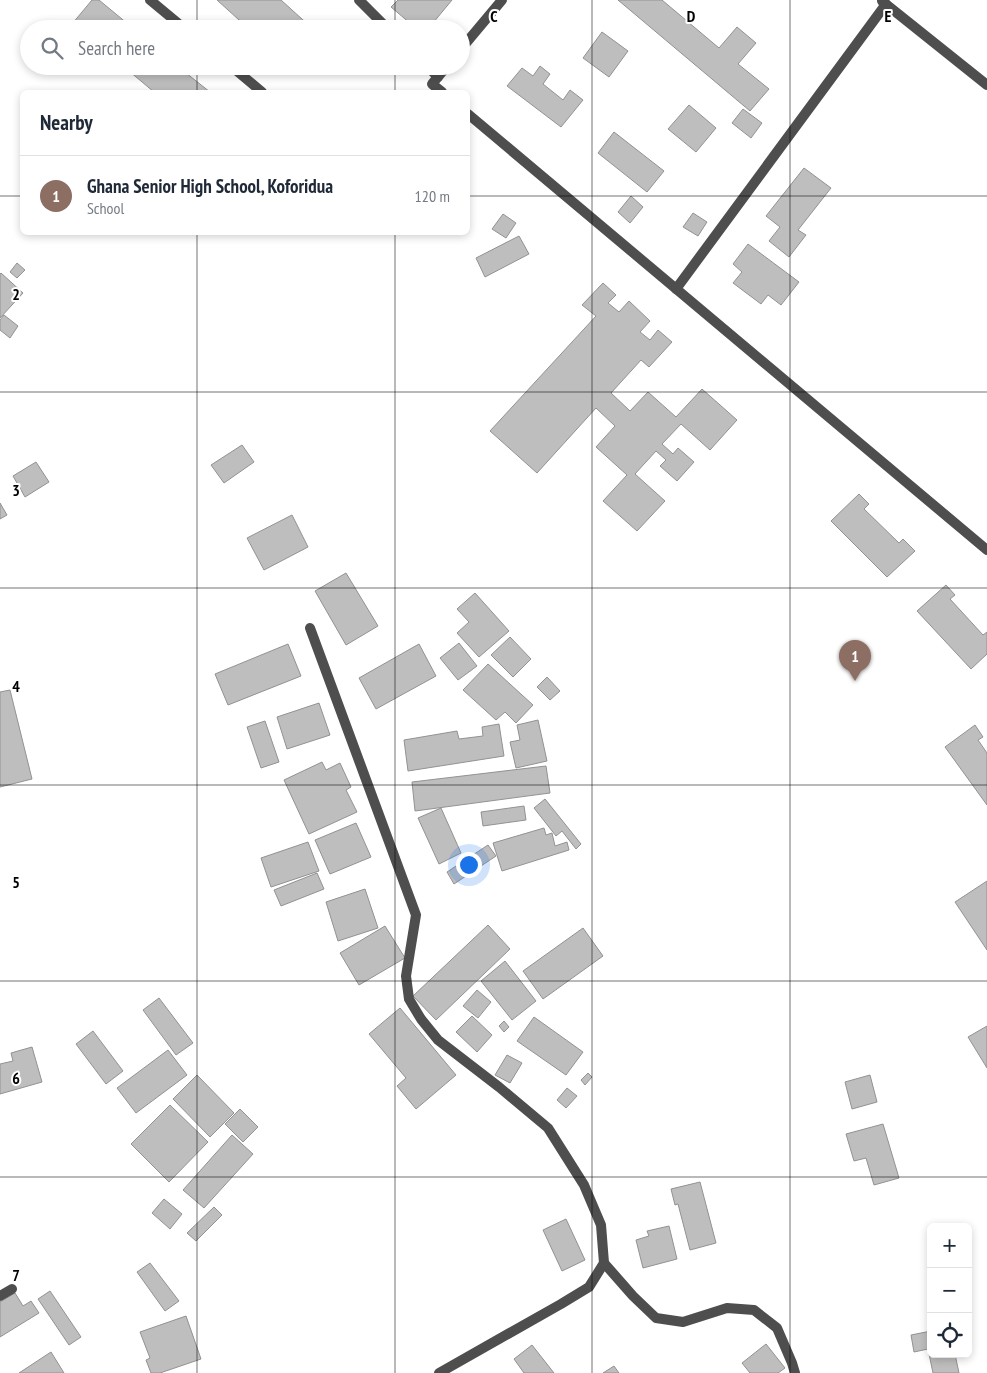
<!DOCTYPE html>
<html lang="en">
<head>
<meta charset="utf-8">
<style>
	:root { --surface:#fff; --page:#f6f6f7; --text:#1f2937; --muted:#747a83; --line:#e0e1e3; --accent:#000 }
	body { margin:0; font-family:"PT Sans Narrow",sans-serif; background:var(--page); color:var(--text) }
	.controls { position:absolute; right:15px; bottom:15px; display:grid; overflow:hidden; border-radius:8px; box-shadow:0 2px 8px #0003 }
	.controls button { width:45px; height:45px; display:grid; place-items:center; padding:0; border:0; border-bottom:1px solid var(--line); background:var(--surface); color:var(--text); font:25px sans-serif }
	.you { position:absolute; left:468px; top:864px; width:18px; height:18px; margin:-12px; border:4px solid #fff; border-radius:50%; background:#1a73e8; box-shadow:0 0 0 8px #1a73e833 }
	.badge { display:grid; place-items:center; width:32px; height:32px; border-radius:50%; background:var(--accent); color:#fff; font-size:16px; font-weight:700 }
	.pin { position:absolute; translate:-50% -41px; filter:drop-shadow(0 1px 2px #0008) }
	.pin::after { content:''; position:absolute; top:26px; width:18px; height:15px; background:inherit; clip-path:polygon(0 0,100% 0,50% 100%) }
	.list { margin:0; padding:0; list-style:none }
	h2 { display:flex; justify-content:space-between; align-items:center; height:65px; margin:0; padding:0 20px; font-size:21px }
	h2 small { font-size:16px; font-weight:400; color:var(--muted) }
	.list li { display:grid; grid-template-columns:32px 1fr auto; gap:15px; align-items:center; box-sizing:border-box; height:80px; padding:0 20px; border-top:1px solid var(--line) }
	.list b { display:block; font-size:19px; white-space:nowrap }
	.list p { margin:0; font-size:16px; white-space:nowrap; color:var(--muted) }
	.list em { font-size:16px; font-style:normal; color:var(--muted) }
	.icon { flex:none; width:28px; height:28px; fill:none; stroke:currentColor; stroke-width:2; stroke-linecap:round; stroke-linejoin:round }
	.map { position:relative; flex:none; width:987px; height:1373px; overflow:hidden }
	.search { position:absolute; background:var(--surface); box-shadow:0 2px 8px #0003; left:20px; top:20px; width:450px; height:55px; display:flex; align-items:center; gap:12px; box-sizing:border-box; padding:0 18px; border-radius:28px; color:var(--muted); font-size:19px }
	.panel { position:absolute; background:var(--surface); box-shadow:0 2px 8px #0003; left:20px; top:90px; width:450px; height:145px; border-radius:8px }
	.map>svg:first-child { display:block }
	.building { fill:#bebebe; stroke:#929292 }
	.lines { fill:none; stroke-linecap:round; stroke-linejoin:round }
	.service { stroke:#4e4e4e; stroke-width:10 }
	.minor { stroke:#4e4e4e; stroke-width:10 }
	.grid { fill:none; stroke:#000; stroke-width:1; stroke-opacity:0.55 }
	.grid-label { font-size:16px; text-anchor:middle; font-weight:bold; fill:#000; stroke:#fff; stroke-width:4; stroke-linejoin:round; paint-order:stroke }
</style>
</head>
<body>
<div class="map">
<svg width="987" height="1373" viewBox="0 0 987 1373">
	<rect width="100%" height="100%" fill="#fff"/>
	<g class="building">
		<path d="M92,0H99L134,29H78L72,24Z"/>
		<path d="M217,0H281L313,29H249Z"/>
		<path d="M398,0H452L428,29H417L391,7Z"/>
		<path d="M618,0H662L719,48L737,27L756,43L738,64L769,89L750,111Z"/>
		<path d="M602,32L628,51L609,77L583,58Z"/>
		<path d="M123,66H183L181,69L210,92H154Z"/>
		<path d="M540,66L550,74L543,84L563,100L570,90L583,100L561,127L507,86L522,68L533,76Z"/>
		<path d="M689,105L716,128L696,152L668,129Z"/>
		<path d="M743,109L762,123L751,138L732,123Z"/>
		<path d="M614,132L664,171L647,192L598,153Z"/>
		<path d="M804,168L831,188L798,230L806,235L789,257L769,241L780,227L766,216Z"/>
		<path d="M631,196L643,207L630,223L618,212Z"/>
		<path d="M693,213L707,222L698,236L683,227Z"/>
		<path d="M503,214L516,223L506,238L492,229Z"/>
		<path d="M519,236L529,254L485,277L476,258Z"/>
		<path d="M748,244L799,282L781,305L768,295L761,304L733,283L742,272L733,264Z"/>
		<path d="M17,263L25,270L17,278L10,272Z"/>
		<path d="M1,273L23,293L0,318V274Z"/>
		<path d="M603,283L616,295L608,303L619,312L629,301L650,321L640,332L650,340L658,330L672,342L649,367L641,360L611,393L630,411L648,392L676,417L702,389L737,420L710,450L681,424L662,444L673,454L678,448L694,462L677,481L660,466L666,460L656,451L635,474L665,501L637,531L603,501L627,475L596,447L615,426L596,408L537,473L490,431L596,316L582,305Z"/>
		<path d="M4,315L18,326L10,338L0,330V320Z"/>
		<path d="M242,445L254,462L224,483L211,465Z"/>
		<path d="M36,462L49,482L25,497L13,476Z"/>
		<path d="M859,494L869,504L864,509L899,543L903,539L915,551L887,577L831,521Z"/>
		<path d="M0,503L7,515L0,519Z"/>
		<path d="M292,515L308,547L264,570L247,538Z"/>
		<path d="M346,573L378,626L346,645L315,591Z"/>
		<path d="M946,585L955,595L950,599L983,635L987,632V654L971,669L917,611Z"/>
		<path d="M475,593L509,631L479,657L457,633L469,622L457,609Z"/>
		<path d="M510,637L531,659L513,677L491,655Z"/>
		<path d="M459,643L477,666L458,680L440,658Z"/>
		<path d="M288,644L301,676L228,705L215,674Z"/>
		<path d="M419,644L436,676L376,709L359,678Z"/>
		<path d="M488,664L533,705L516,723L505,712L496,720L463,690Z"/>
		<path d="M547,677L560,691L550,700L537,687Z"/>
		<path d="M10,690L32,779L0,787V692Z"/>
		<path d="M319,703L330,735L287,749L277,717Z"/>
		<path d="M538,720L547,761L516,768L510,742L520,740L517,725Z"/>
		<path d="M265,721L279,762L261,768L247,727Z"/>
		<path d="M499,724L504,756L408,771L404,740L457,731L459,739L483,736L482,727Z"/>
		<path d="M975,725L983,737L978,740L987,753V805L945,747Z"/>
		<path d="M322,762L326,770L340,763L351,787L346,790L357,812L309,834L284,780Z"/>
		<path d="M546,766L550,793L415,811L412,782Z"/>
		<path d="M545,799L581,844L576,849L562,831L556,836L534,808Z"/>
		<path d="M524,806L526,820L483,826L481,812Z"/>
		<path d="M441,808L461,853L439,864L418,818Z"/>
		<path d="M356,823L371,857L330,874L315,840Z"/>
		<path d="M544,828L546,835L552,833L555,846L567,842L569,850L502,871L493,843Z"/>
		<path d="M308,842L319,871L271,887L261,858Z"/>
		<path d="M488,845L496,856L454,884L447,872Z"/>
		<path d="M317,873L324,889L281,906L274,890Z"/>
		<path d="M987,881V950L955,902Z"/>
		<path d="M365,889L378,928L338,941L326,902Z"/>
		<path d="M488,925L510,949L436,1020L413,996Z"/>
		<path d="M385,926L405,958L359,985L340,953Z"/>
		<path d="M583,928L603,956L543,999L523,971Z"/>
		<path d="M505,961L536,1001L512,1020L481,981Z"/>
		<path d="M477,990L491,1002L478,1018L463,1006Z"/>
		<path d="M159,998L193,1043L176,1055L143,1010Z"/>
		<path d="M400,1008L456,1075L416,1109L397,1086L406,1078L369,1034Z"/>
		<path d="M472,1016L492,1035L477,1052L456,1032Z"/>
		<path d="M534,1017L583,1052L566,1075L517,1041Z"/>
		<path d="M504,1021L509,1027L504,1032L499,1026Z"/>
		<path d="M987,1026V1068L968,1037Z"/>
		<path d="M93,1031L123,1071L106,1084L76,1044Z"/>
		<path d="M32,1047L42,1082L0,1094V1064L13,1061L11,1053Z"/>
		<path d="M168,1050L187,1075L136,1113L117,1088Z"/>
		<path d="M507,1055L522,1063L510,1083L495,1075Z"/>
		<path d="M588,1073L592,1077L585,1085L581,1080Z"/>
		<path d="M197,1075L234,1113L210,1137L173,1099Z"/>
		<path d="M870,1075L877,1102L852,1109L845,1082Z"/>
		<path d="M567,1088L577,1096L566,1108L557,1100Z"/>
		<path d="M170,1105L208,1142L169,1182L131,1144Z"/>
		<path d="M240,1109L258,1127L243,1142L225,1124Z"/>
		<path d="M883,1124L899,1178L874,1185L866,1158L854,1161L846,1134Z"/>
		<path d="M232,1135L253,1154L204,1208L183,1190Z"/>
		<path d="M700,1182L716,1243L690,1250L678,1204L675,1205L671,1189Z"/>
		<path d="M164,1199L182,1214L170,1229L152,1213Z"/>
		<path d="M214,1207L222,1215L196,1241L187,1233Z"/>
		<path d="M566,1219L585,1260L562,1271L543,1230Z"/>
		<path d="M669,1226L677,1259L643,1268L636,1240L649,1236L647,1231Z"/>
		<path d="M150,1263L179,1301L165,1311L137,1272Z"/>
		<path d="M50,1291L81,1337L69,1345L38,1299Z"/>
		<path d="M15,1293L23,1306L31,1301L39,1313L0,1337V1302Z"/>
		<path d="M186,1316L201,1359L160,1373H151L146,1360L150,1358L140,1332Z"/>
		<path d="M931,1331V1354H955L959,1373H933L928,1349L914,1352L911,1335Z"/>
		<path d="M766,1344L785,1368L778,1373H750L742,1363Z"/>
		<path d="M532,1345L554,1373H524L514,1359Z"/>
		<path d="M51,1352L64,1373H19Z"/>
		<path d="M614,1366L619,1373H603Z"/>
	</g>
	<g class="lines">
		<g class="service">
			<path d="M150,0L185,29"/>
			<path d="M359,0L388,29"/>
			<path d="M882,1L987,85"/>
			<path d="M461,49L502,0"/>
			<path d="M231,66L262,92"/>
			<path d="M427,66L438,77"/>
			<path d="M442,92L432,84L447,66"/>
			<path d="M468,114L987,550"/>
			<path d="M676,289L886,4"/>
		</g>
		<g class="minor">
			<path d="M310,628L416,915L406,976L409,999L421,1019L438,1040L499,1087L548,1128L584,1185L601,1225L604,1263L589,1287L561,1304L439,1373"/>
			<path d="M604,1263L633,1296L656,1318L683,1322L727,1308L754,1310L777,1328L792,1363L795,1373"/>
			<path d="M0,1296L12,1289"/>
		</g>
	</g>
	<path class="grid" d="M197,0V29M395,0V29M592,0V1373M790,0V1373M197,66V92M395,66V92M0,196H22M468,196H987M197,232V1373M395,232V1373M0,392H987M0,588H987M0,785H987M0,981H987M0,1177H987"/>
	<g class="grid-label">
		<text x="494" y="22">C</text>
		<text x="691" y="22">D</text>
		<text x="888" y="22">E</text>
		<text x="16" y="300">2</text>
		<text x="16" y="496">3</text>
		<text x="16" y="692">4</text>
		<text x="16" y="888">5</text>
		<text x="16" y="1084">6</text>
		<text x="16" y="1281">7</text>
	</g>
</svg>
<div class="controls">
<button>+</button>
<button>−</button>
<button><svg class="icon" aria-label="locate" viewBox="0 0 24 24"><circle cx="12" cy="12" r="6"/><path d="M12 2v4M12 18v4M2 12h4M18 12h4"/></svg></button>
</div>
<div class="you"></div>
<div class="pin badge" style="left:855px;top:681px;background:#8d6e63">1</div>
<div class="search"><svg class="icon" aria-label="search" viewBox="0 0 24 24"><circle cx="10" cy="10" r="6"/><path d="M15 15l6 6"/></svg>Search here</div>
<section class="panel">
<h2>Nearby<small></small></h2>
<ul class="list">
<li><span class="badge" style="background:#8d6e63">1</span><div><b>Ghana Senior High School, Koforidua</b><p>School</p></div><em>120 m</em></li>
</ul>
</section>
</div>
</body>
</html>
